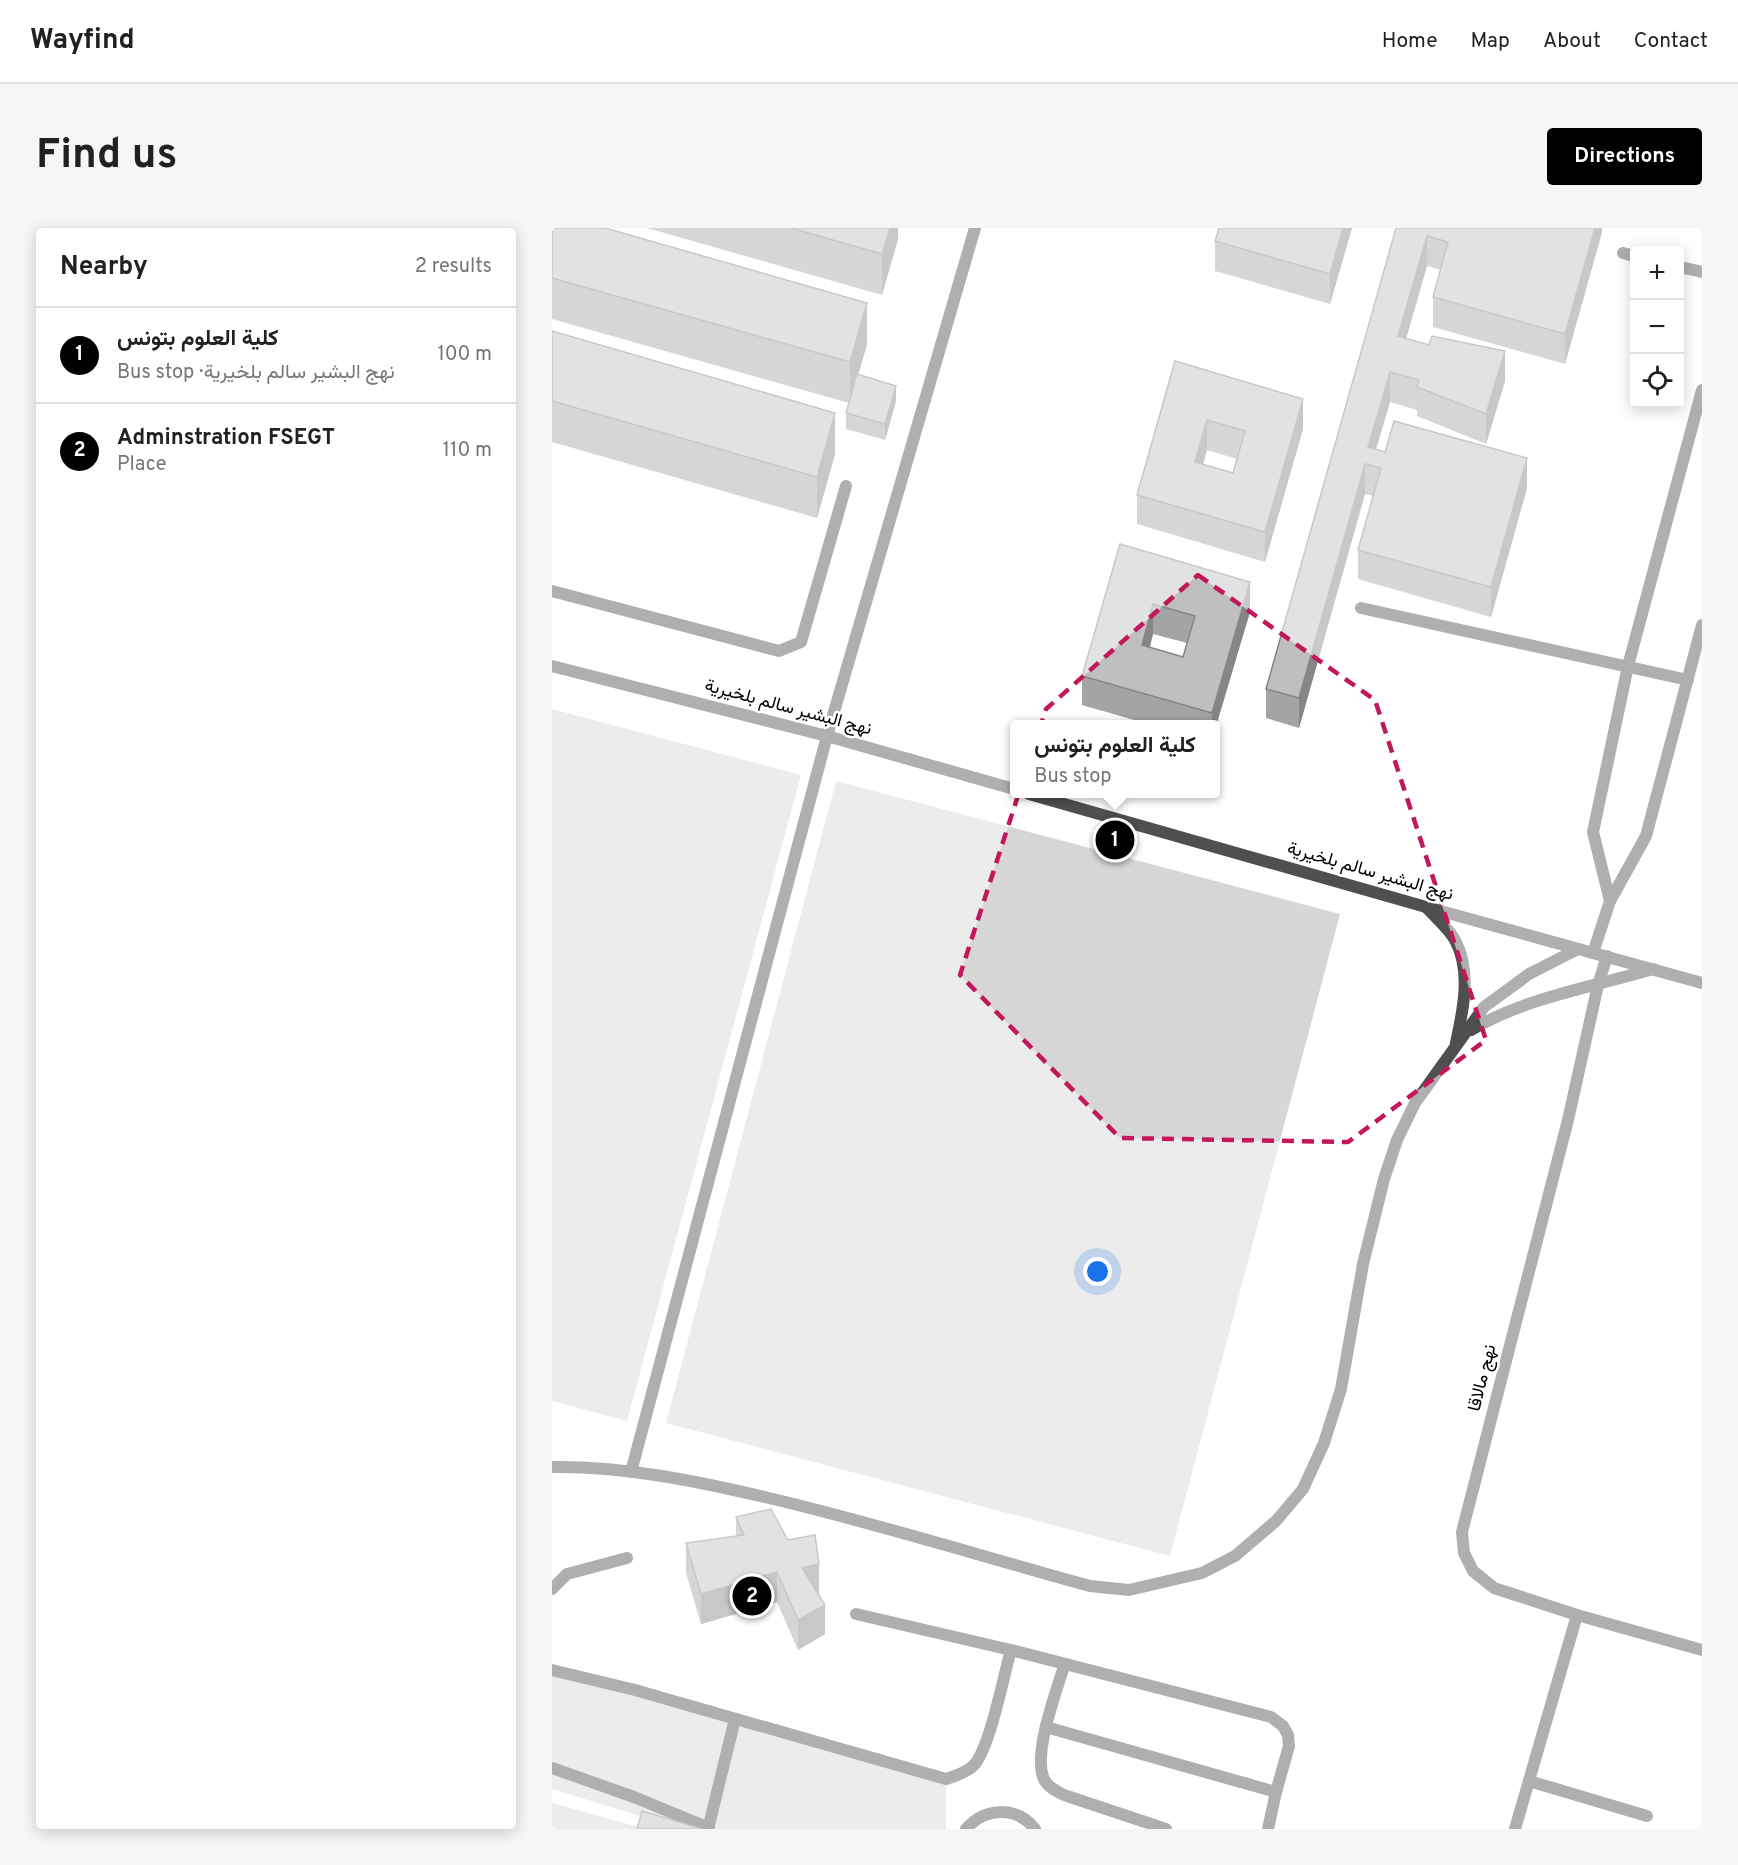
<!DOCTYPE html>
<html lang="en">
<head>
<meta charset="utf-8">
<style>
	:root { --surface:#fff; --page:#f6f6f6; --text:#202124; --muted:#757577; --line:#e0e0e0; --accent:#000 }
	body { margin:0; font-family:Overpass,Vazirmatn,sans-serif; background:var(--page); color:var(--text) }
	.controls { position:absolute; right:18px; top:18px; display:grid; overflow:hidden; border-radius:6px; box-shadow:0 3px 15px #0003 }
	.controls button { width:54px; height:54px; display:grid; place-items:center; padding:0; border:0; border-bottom:2px solid var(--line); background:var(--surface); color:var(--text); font:30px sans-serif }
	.you { position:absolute; left:546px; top:1044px; width:21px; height:21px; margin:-15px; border:4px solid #fff; border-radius:50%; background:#1a73e8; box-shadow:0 0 0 9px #1a73e833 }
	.badge { display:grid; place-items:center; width:39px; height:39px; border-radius:50%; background:var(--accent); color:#fff; font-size:20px; font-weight:700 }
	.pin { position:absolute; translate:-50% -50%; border:3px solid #fff; box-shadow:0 2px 6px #0006 }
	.popup { position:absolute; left:458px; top:492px; width:210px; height:78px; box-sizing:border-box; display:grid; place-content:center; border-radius:6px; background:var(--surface); filter:drop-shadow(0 2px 4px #0005); font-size:20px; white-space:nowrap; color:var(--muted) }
	.popup b { font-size:22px; color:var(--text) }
	.popup::after { content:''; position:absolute; left:50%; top:100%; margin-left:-12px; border:12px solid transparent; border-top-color:var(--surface) }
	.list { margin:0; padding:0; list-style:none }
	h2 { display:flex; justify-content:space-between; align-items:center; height:78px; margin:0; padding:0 24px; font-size:26px }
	h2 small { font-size:20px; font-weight:400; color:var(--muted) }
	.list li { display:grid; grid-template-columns:39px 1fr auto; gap:18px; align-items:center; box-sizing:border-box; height:96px; padding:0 24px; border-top:2px solid var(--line) }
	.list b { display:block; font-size:22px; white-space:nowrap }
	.list p { margin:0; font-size:20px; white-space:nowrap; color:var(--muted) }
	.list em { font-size:20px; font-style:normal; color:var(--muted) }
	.icon { flex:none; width:33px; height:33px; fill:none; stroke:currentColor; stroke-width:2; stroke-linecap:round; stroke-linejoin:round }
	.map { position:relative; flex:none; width:1150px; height:1601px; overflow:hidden; border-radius:6px }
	header { display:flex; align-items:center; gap:36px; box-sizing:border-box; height:84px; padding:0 30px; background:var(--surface); border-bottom:2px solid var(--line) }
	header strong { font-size:28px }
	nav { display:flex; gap:33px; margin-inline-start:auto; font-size:21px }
	.intro { display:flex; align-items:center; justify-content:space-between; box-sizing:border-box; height:144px; padding:0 36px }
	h1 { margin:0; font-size:42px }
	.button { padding:15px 27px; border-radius:6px; background:var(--accent); color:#fff; font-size:21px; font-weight:700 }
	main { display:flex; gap:36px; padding:0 36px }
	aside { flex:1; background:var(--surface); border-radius:6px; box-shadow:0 3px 15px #0003 }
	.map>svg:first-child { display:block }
	.green { fill:#d6d6d6 }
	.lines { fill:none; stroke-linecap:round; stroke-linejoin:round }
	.service { stroke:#4f4f4f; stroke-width:12 }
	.pedestrian { stroke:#4f4f4f; stroke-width:12 }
	.minor { stroke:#4f4f4f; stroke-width:12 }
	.tertiary { stroke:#4f4f4f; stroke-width:12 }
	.wall { fill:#a4a4a4; fill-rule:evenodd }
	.shaded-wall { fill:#868686 }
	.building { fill:#bfbfbf; stroke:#868686; stroke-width:1.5; fill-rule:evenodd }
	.marked { fill:none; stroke:#c2185b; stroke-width:4.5; stroke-dasharray:12 8; stroke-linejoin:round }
	.labels { text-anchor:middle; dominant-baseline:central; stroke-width:5; stroke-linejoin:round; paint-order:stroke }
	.street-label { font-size:18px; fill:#000; stroke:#fff }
</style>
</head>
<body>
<header>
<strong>Wayfind</strong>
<nav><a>Home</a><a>Map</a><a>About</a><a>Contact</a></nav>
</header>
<div class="intro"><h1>Find us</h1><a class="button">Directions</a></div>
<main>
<aside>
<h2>Nearby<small>2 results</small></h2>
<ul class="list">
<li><span class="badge">1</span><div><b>كلية العلوم بتونس</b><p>Bus stop · نهج البشير سالم بلخيرية</p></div><em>100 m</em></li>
<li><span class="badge">2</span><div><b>Adminstration FSEGT</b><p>Place</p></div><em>110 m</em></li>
</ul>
</aside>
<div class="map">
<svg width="1150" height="1601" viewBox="0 0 1150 1601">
	<rect width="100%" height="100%" fill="#fff"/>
	<g class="green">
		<path d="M0,481L249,547L75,1193L0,1173Z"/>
		<path d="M284,553L788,686L618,1328L114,1195Z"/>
		<path d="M0,1443L394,1551V1601H130L0,1561Z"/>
		<path d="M0,1575L94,1601H0Z"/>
	</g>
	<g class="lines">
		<g class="service">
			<path d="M1071,25L1082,28"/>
			<path d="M1128,39L1150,44"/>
			<path d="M0,363L227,423L249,414L294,258"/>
			<path d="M809,380L1136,452"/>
			<path d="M275,508L423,0"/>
			<path d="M1058,673L1041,604L1076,438L1150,162"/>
			<path d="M1041,725L1058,673L1094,608L1150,397"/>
			<path d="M0,1361L15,1346L75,1330"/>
			<path d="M304,1386L459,1422L719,1489L731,1498L736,1507L737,1518L724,1564L716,1601"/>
			<path d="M512,1438C504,1465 482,1522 491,1549C494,1558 504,1563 512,1567L614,1601"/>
			<path d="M0,1442L83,1462L394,1551C404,1548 416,1544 423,1536C439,1515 451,1450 459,1422"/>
			<path d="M494,1499L724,1564"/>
			<path d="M414,1601C433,1579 465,1578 483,1601"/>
		</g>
		<g class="pedestrian">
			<path d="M79,1244L275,508"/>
			<path d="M0,1540L82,1569L157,1600"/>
			<path d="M156,1601L183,1491"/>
		</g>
		<g class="minor">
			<path d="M1055,728L1046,757L1016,892L910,1304L912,1325L921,1343L942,1360L1025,1387L1150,1422"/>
			<path d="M977,1553L1095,1588"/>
			<path d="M963,1601L1025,1387"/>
		</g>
		<g class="tertiary">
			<path d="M0,438L275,508L462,561"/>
			<path d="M477,566L874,679L1150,755"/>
			<path d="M875,680C884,690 897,701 903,712C920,744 911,782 904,815"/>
			<path d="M919,802C973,770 1040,759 1101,741"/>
			<path d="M0,1239C75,1238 149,1254 221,1271C327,1296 432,1329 538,1358L577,1362L650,1345L683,1328L724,1293L751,1261L772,1215L789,1161L811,1036L832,951L845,912L863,875L932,779L977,746L1026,721"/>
		</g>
	</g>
	<g class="wall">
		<path d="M0,0L315,116L306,147L344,173L333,212L294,201V185L297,175L0,91Z"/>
		<path d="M95,0H346V11L330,67Z"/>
		<path d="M800,0L778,76L663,43V13Z"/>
		<path d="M844,0H1050V4L1013,136L881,99V69L889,42L875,38L854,111L953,153L934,216L865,188V182L838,174L824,222L975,260L939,389L806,351V322L821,268L813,266L747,500L714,490V461Z"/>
		<path d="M0,103L283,226L265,290L0,214Z"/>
		<path d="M623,133L751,201L713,334L585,296V267ZM655,222L685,231L681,245L651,236Z"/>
		<path d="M568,316L698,384L663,496H596L530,477V448ZM601,406L635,415L631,429L598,419Z"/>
		<path d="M184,1289L236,1312L267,1365L266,1366L273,1406L246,1422L225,1374L149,1396L134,1345V1315L184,1308Z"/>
	</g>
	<g class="shaded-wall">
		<path d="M338,0H346V11L330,67V26Z"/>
		<path d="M791,0H800L778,76V46Z"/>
		<path d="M1043,0H1050V4L1013,136V106Z"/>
		<path d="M875,8V38L846,138V108Z"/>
		<path d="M315,75V116L298,175V134Z"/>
		<path d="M953,123V153L934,216V186Z"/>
		<path d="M838,144V174L819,237L816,219Z"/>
		<path d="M344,158V173L333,212V196Z"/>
		<path d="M751,171V201L713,334V304Z"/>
		<path d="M283,185V226L265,290V249Z"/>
		<path d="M655,192V222L643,264V234Z"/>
		<path d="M975,230V260L939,389V359Z"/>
		<path d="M813,236V266L747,500V470Z"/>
		<path d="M698,354V384L663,502V496H660V485Z"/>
		<path d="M601,376V406L590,447V417Z"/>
		<path d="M267,1336V1365L250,1370V1340Z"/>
		<path d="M225,1344V1374L149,1396V1366Z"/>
		<path d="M273,1377V1406L246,1422V1392Z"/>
	</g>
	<g class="building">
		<path d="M0,0H53L315,75L298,134L0,50Z"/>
		<path d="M239,0H338L330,26Z"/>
		<path d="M667,0H791L778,46L663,13Z"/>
		<path d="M844,0H1043L1013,106L881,69L896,14L875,8L846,108L877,117L880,108L953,123L934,186L865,159L867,152L838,144L816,219L833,224L842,193L975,230L939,359L806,322L829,240L813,236L747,470L714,461Z"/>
		<path d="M0,103L283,185L265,249L0,173Z"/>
		<path d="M623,133L751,171L713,304L585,267ZM655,192L693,203L681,245L643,234Z"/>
		<path d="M305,146L344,158L333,196L294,185Z"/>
		<path d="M568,316L698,354L660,485L530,448ZM601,376L643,388L631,429L590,417Z"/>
		<path d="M219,1281L236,1312L263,1307L267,1336L250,1340L273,1377L246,1392L225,1344L149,1366L134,1315L192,1307L184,1289Z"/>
		<path d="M90,1583L150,1601H85Z"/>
	</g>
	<path d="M0 0H1150V1601H0ZM646,347L823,472L934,812L796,914L568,910L408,747L494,481Z" fill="#fff" fill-opacity=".55" fill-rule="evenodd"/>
	<path class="marked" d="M646,347L823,472L934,812L796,914L568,910L408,747L494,481Z"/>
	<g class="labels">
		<g class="street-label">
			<text transform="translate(236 480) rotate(15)">نهج البشير سالم بلخيرية</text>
			<text transform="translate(818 644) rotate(16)">نهج البشير سالم بلخيرية</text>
			<text transform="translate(931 1150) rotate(-76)">نهج مالاقا</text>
		</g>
	</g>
</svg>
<div class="controls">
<button>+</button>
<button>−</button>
<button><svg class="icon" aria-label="locate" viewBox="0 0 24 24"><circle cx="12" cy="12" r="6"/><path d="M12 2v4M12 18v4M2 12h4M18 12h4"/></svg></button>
</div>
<div class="you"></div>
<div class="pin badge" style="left:563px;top:612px">1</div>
<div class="popup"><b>كلية العلوم بتونس</b>Bus stop</div>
<div class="pin badge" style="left:200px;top:1368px">2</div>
</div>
</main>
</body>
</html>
